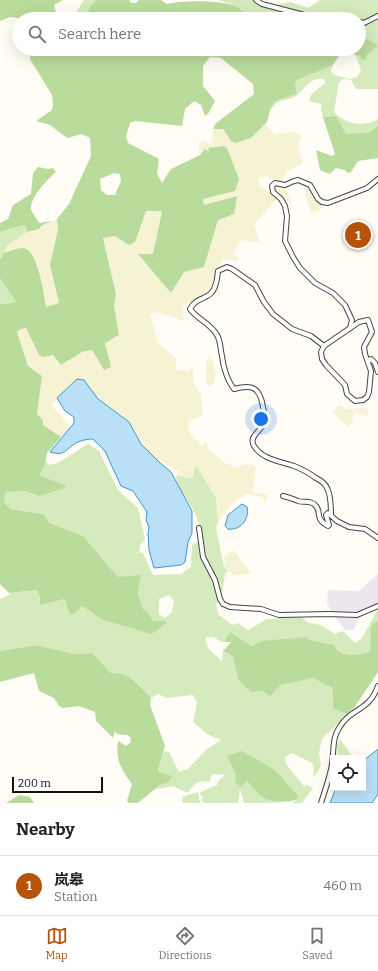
<!DOCTYPE html>
<html lang="en">
<head>
<meta charset="utf-8">
<style>
	:root { --surface:#fff; --page:#f2f2f2; --text:#222; --muted:#767676; --line:#e0e0e0; --accent:#b45309 }
	body { margin:0; font-family:Bitter,"Noto Sans SC",serif; background:var(--page); color:var(--text) }
	.controls { position:absolute; right:12px; bottom:12px; display:grid; overflow:hidden; border-radius:0px; box-shadow:0 4px 16px #0002 }
	.controls button { width:36px; height:36px; display:grid; place-items:center; padding:0; border:0; border-bottom:1px solid var(--line); background:var(--surface); color:var(--text); font:20px sans-serif }
	.scale { position:absolute; left:12px; bottom:10px; width:91px; box-sizing:border-box; padding-left:4px; border:2px solid #111; border-top:0; font-size:11px; line-height:14px; white-space:nowrap; color:#111; -webkit-text-stroke:3px #fff; paint-order:stroke }
	.you { position:absolute; left:261px; top:419px; width:14px; height:14px; margin:-10px; border:3px solid #fff; border-radius:50%; background:#1a73e8; box-shadow:0 0 0 6px #1a73e833 }
	.badge { display:grid; place-items:center; width:26px; height:26px; border-radius:50%; background:var(--accent); color:#fff; font-size:13px; font-weight:700 }
	.pin { position:absolute; translate:-50% -50%; border:2px solid #fff; box-shadow:0 1px 4px #0006 }
	.list { margin:0; padding:0; list-style:none }
	h2 { display:flex; justify-content:space-between; align-items:center; height:52px; margin:0; padding:0 16px; font-size:17px }
	h2 small { font-size:13px; font-weight:400; color:var(--muted) }
	.list li { display:grid; grid-template-columns:26px 1fr auto; gap:12px; align-items:center; box-sizing:border-box; height:60px; padding:0 16px; border-top:1px solid var(--line) }
	.list b { display:block; font-size:15px; white-space:nowrap }
	.list p { margin:0; font-size:13px; white-space:nowrap; color:var(--muted) }
	.list em { font-size:13px; font-style:normal; color:var(--muted) }
	.icon { flex:none; width:22px; height:22px; fill:none; stroke:currentColor; stroke-width:2; stroke-linecap:round; stroke-linejoin:round }
	.map { position:relative; flex:none; width:378px; height:803px; overflow:hidden }
	.search { position:absolute; background:var(--surface); box-shadow:0 4px 16px #0002; left:12px; right:12px; top:12px; height:44px; display:flex; align-items:center; gap:10px; box-sizing:border-box; padding:0 14px; border-radius:22px; color:var(--muted); font-size:15px }
	.sheet { height:112px; background:var(--surface) }
	nav { display:flex; justify-content:space-around; align-items:center; box-sizing:border-box; height:56px; border-top:1px solid var(--line); background:var(--surface); font-size:11px; color:var(--muted) }
	nav a { display:grid; justify-items:center; gap:2px }
	nav .on { color:var(--accent) }
	.map>svg:first-child { display:block }
	.industrial { fill:#eee6ef }
	.farmland { fill:#f6f3d4; fill-rule:evenodd }
	.green { fill:#d5ebbd; fill-rule:evenodd }
	.forest { fill:#b9dc9c; fill-rule:evenodd }
	.water { fill:#b9e0f7; stroke:#3f96cf }
	.lines { fill:none; stroke-linecap:round; stroke-linejoin:round }
	.minor-casing { stroke:#444; stroke-width:6 }
	.minor { stroke:#fff; stroke-width:4 }
</style>
</head>
<body>
<div class="map">
<svg width="378" height="803" viewBox="0 0 378 803">
	<rect width="100%" height="100%" fill="#fffdf5"/>
	<path class="industrial" d="M378,574V604L359,617L354,630H345L327,604L328,590L359,591Z"/>
	<g class="farmland">
		<path d="M267,122L266,126L275,134L294,132L301,136L298,146L303,163L286,172L282,181L295,213L288,201L277,199L254,224L260,243L241,240L233,254L240,261L224,259L221,261L217,275L220,294L218,295L216,292L213,291L183,306L184,321L157,312L150,314L158,343L176,358V370L189,371L193,366V382L201,394L203,415L188,422L190,434L202,446L206,440L208,448L225,463L236,467L250,464L256,466L253,492L267,494L266,502L261,497L246,493L230,506L218,522L216,498L195,468L194,477L190,478L176,476L179,471L150,455L133,428L105,413L78,384H71L70,388L51,405L70,426L61,437L43,425V420L37,414L42,376L28,366L17,333L21,329L26,328L39,355L43,357L53,355L61,365L82,352L92,350L104,370L105,343L119,335L114,306L116,294L103,238L115,236L135,241L146,211L162,210L153,254H139L171,292L184,272L204,267L218,220L234,214L236,196L204,205L203,199L235,191L208,148L209,152L205,150L200,155L198,143L204,141L209,144L212,141L213,129H223L231,140L236,143L251,138ZM267,176L274,180L277,188L271,193L260,187L259,178Z"/>
		<path d="M307,184L310,185L318,202L324,205L318,211L311,212L305,195Z"/>
		<path d="M57,219L58,229L50,265L59,303L46,307L37,265L4,253L7,246L27,232L38,229L41,226Z"/>
		<path d="M211,356L216,374L214,383L211,386L206,384V362Z"/>
		<path d="M338,406H340L348,409L366,408L368,410V415L354,413L352,424L348,427L333,412Z"/>
		<path d="M233,550L251,573L234,576L224,567L226,561L223,558Z"/>
	</g>
	<g class="green">
		<path d="M84,0H96L90,7L85,19H72Z"/>
		<path d="M218,0H257L267,7L290,2L308,8L320,0H378V89H356L351,80L343,79L339,82L334,112C337,115 341,118 344,120C353,125 370,125 378,119V126L370,132L346,134L337,117L334,116L323,117L321,110L322,104L309,101L311,95L325,83L324,79C307,77 305,92 294,97C281,103 281,97 270,110L275,101L297,94L295,84L297,80L333,65L331,72L334,75L349,79L357,77L361,70L356,56L360,55L366,56L377,47V44L364,38L359,39V19H250L235,5Z"/>
		<path d="M24,225L27,229V232L7,246L2,258H0V233L2,231Z"/>
		<path d="M0,278L16,302L13,303L0,304Z"/>
		<path d="M88,444L99,451L118,490L138,508L145,539L140,546L139,552L143,553V555V553L153,575L181,574L191,567L192,545L199,541L202,532L193,509L178,486L176,476L190,478L193,477L195,468L197,467L216,498L218,522L216,528L224,567L228,571L225,574L221,600L216,604L218,614L232,625L238,623L248,630L267,619L301,617L309,623L321,625L335,634L343,631L355,643L362,638L378,609V621L373,623L371,626L370,651C365,655 347,656 341,652C337,651 336,648 334,645L310,640L261,641L252,646L230,632L224,642H221L214,637H206C205,650 215,654 222,661L223,651L233,656L238,680L251,692L263,691L270,695L281,685L313,678L332,688L333,690V707L347,714L354,708L322,739L319,753L321,765L317,773L313,777L314,768L312,763L292,753L285,757L286,764L304,786L307,785L313,788L302,803H292L298,799L227,756L236,776L235,784L237,785L247,780L262,797L281,803H244L240,789L238,803H204L201,800L203,797L199,793L219,784H217L219,780L225,775L214,774L211,776L210,782C199,779 193,784 188,793L173,786L156,789L160,785L168,783L171,776L159,772L158,770L164,751L169,752L179,772L188,769L206,750L221,740L207,734L193,722L197,703L193,695L167,698L158,694L151,698L139,684L111,673L92,653L74,654L36,645L0,651V599L11,594L9,593L38,590L40,597V605L65,599L75,613L82,606L101,619L160,627L165,621H153L148,612L143,609L138,593L118,577L83,536L50,523L43,514L11,509L5,504L4,497L6,492L26,491L39,496L65,485L41,476L39,472L45,464L46,461L49,465L58,463ZM169,595L174,601L172,612L165,618L159,614V599Z"/>
		<path d="M340,739L354,758H338L337,746Z"/>
		<path d="M198,792L200,803H183L182,797Z"/>
	</g>
	<g class="forest">
		<path d="M0,0H63L54,5L58,19H19V48L15,44L18,18L10,17L0,21Z"/>
		<path d="M96,0H129L131,3H136L139,0H161L167,4C183,0 221,0 236,6C241,9 245,15 250,19H85L90,7Z"/>
		<path d="M364,38L377,44V47L366,56V60L361,59L360,55L356,56L354,53L347,51L341,53L333,65L297,80L295,84L297,94L275,101L270,110L267,122L251,138L236,143L231,141L223,129H213L215,124L254,94L253,84L221,58L210,57L203,66V86L215,101L208,114L205,116L201,105L194,101L185,109L182,126L135,121L130,123L126,137L128,143L159,159L157,173L162,183L171,169L200,155L205,149L209,152L208,148L224,146L227,148L239,179L235,191L203,199L204,205L237,196L234,214L218,220L204,267L184,272L171,293L138,254H153L162,211H146L135,242L129,245L115,236L103,238L116,294L114,306L119,335L105,343L111,367L104,370L92,350L82,352L61,365L53,355L43,357L39,355L26,328L21,329L17,332L28,366L42,376L37,414L43,420V425L61,437L47,453L45,464L40,473L41,476L65,485V488L39,496L26,491L6,492L4,497L5,504L11,509L43,514L50,523L83,536L118,577L141,575L138,593L143,609L148,612L153,621H165L167,623C161,626 157,631 151,634L101,619L82,606L75,613L70,615L65,599L40,605V597L37,590L9,593L0,584V304L13,303L16,302L0,278V258H2L4,253C10,251 17,248 23,248C38,249 44,295 46,307L59,303L50,265L58,229L57,219L69,204L91,156L90,138L82,134L67,138L50,125L36,121L52,110L53,105L52,95L30,59L31,49H359V39ZM114,173L120,174L121,181L115,195H107L101,190L100,179Z"/>
		<path d="M334,116L337,117L346,134L370,132L378,126V158L358,161L351,172L348,173L345,170L336,168L330,174L320,170L316,150L332,156L335,154L323,117Z"/>
		<path d="M38,167L48,169L53,168L56,172C48,179 30,197 31,209C32,213 37,219 39,223L52,221L41,226L39,229L27,232V229L24,225L2,231L0,233V223L8,219L13,205L31,194L33,173Z"/>
		<path d="M378,621V672L354,708L347,714L334,709L333,707V690L332,688L313,678L281,685L270,696L263,691L251,692L238,680L233,656L223,651L231,642H224L230,632L252,646L261,641L307,637L310,640L334,645C336,648 337,651 341,652C347,656 365,655 370,651L371,626L373,623Z"/>
		<path d="M36,645L74,654L92,653L111,673C128,672 141,686 151,698L150,705L165,746L158,770L159,772L172,776L168,783L160,785L138,803H129L127,801L132,784C121,769 115,760 118,741L126,746L131,742L130,737L127,735L117,734L115,731L113,738L96,721L95,712L79,706L63,708L59,706L54,698L39,691L34,673L0,682V651Z"/>
		<path d="M242,751L275,770L298,796V799C288,803 272,803 262,797C257,793 252,786 247,781L239,788L240,785H237L235,783L236,776L227,756Z"/>
		<path d="M19,795L30,797L34,803H6Z"/>
	</g>
	<g class="water">
		<path d="M77,379L84,380L98,399L129,422L141,444L159,462L171,472L192,511V533L188,542L185,562L181,565L154,568L149,550L148,533L149,527L146,520L147,512L133,491L121,486L105,451L93,439C89,439 82,440 78,442C65,448 67,457 50,452L74,423V417L65,411L57,398Z"/>
		<path d="M242,504L247,507C250,519 240,531 228,529L225,526L228,515Z"/>
		<path d="M378,749V794L372,803H330L336,788H363V761Z"/>
	</g>
	<g class="lines">
		<g class="minor-casing">
			<g id="minor">
				<path d="M256,0L262,4L312,17L339,19"/>
				<path d="M359,22L364,23L378,16"/>
				<path d="M368,320L372,332L364,347L365,354L371,371L369,392L367,397L363,400L355,401L347,394L345,385L326,365L322,359L321,352L324,346L359,322Z"/>
				<path d="M350,328L352,320L345,305L333,293L315,283L300,268L293,257L285,241L287,216L285,206L281,199L273,192L272,186L275,183L285,185L294,181L298,180L310,185L318,199L322,202L328,203L367,188L378,179"/>
				<path d="M324,346L311,336L292,329L273,314L264,302L255,285L232,269L227,267L218,271C217,278 217,286 212,292C206,300 196,297 190,309C197,319 211,324 217,335C221,342 220,348 222,356C223,366 227,380 234,389C252,384 260,387 263,407C264,412 266,417 264,422C262,431 248,436 254,446C263,460 280,461 294,466C302,469 309,473 316,478C320,480 325,483 327,488C331,495 331,506 331,515"/>
				<path d="M368,361L371,359L375,363L378,372"/>
				<path d="M283,496C288,497 293,499 298,501C304,503 312,500 316,506C322,513 314,518 328,526L329,525L326,515L328,513L337,521L349,527L365,529L378,538"/>
				<path d="M199,528L203,557L215,580L220,599L223,604L230,607L261,609L279,615L329,614L357,615L378,606"/>
				<path d="M321,803C325,790 330,777 332,764C334,752 332,738 339,728C350,708 369,712 378,686"/>
			</g>
		</g>
		<use href="#minor" class="minor"/>
	</g>
</svg>
<div class="controls">
<button><svg class="icon" aria-label="locate" viewBox="0 0 24 24"><circle cx="12" cy="12" r="6"/><path d="M12 2v4M12 18v4M2 12h4M18 12h4"/></svg></button>
</div>
<div class="scale">200 m</div>
<div class="you"></div>
<div class="pin badge" style="left:358px;top:235px">1</div>
<div class="search"><svg class="icon" aria-label="search" viewBox="0 0 24 24"><circle cx="10" cy="10" r="6"/><path d="M15 15l6 6"/></svg>Search here</div>
</div>
<section class="sheet">
<h2>Nearby<small></small></h2>
<ul class="list">
<li><span class="badge">1</span><div><b>岚皋</b><p>Station</p></div><em>460 m</em></li>
</ul>
</section>
<nav>
<a class="on"><svg class="icon" aria-label="map" viewBox="0 0 24 24"><path d="M3 6l6-2 6 2 6-2v14l-6 2-6-2-6 2zM9 4v14M15 6v14"/></svg>Map</a>
<a><svg class="icon" aria-label="directions" viewBox="0 0 24 24"><path d="M12 3l9 9-9 9-9-9zM9 14v-3h6M13 9l2 2-2 2"/></svg>Directions</a>
<a><svg class="icon" aria-label="saved" viewBox="0 0 24 24"><path d="M7 4h10v16l-5-4-5 4z"/></svg>Saved</a>
</nav>
</body>
</html>
